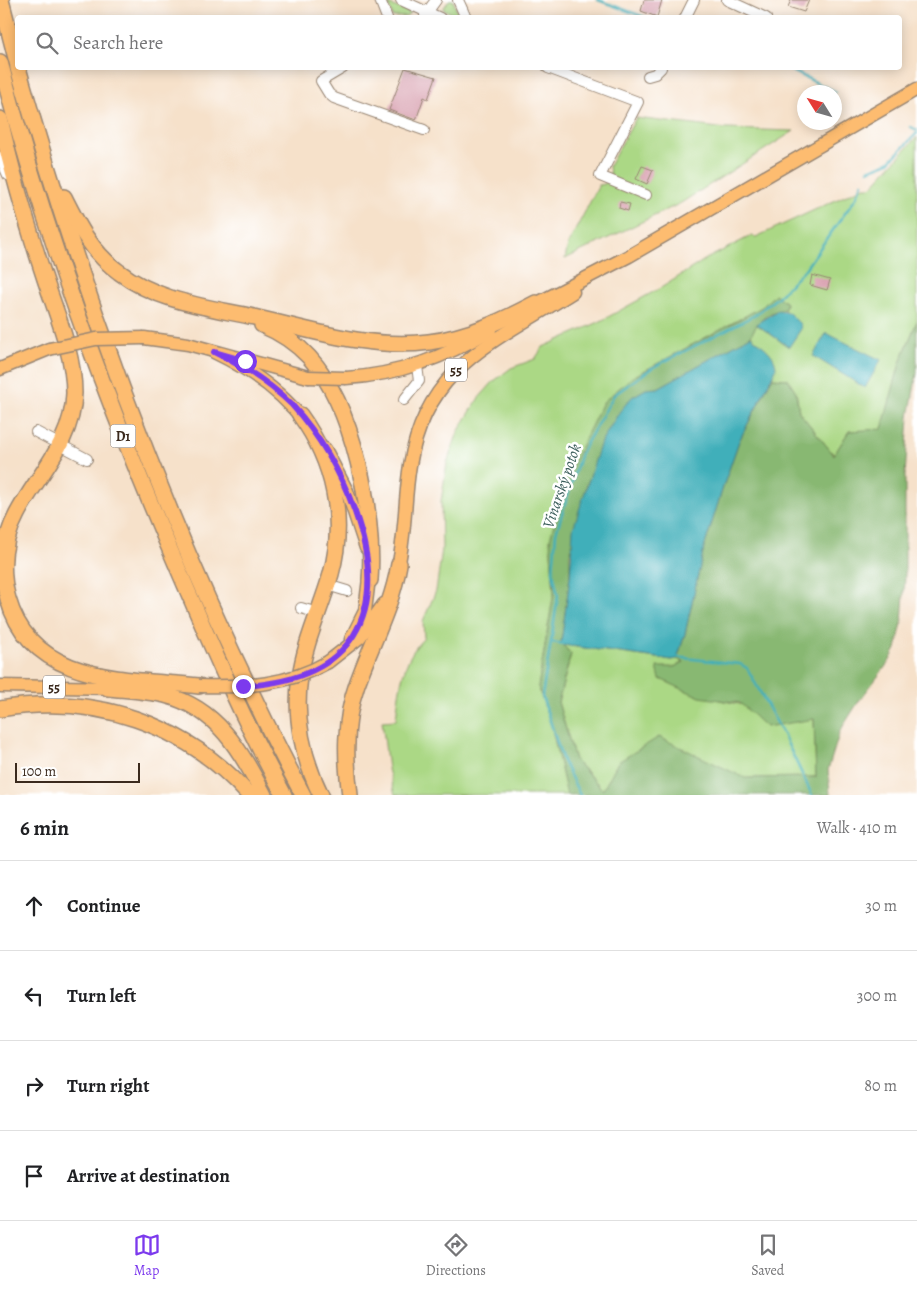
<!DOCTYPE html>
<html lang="en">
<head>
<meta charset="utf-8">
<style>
	:root { --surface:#fff; --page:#f2f2f2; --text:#202124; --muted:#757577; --line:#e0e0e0; --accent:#7c3aed }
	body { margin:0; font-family:Alegreya,serif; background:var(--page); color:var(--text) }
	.compass { position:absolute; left:797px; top:85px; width:45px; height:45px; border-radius:50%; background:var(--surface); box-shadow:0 2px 12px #0003; rotate:307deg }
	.scale { position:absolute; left:15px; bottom:12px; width:125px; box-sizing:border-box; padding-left:5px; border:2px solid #3b2a1e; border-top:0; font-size:14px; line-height:18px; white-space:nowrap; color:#3b2a1e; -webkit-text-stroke:4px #fff; paint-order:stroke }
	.stop { position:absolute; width:15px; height:15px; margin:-11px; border:4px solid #7c3aed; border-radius:50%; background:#fff }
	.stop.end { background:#7c3aed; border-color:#fff; box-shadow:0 1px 5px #0008 }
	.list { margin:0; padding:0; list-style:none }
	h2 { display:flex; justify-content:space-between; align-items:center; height:65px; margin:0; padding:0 20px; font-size:21px }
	h2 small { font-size:16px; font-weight:400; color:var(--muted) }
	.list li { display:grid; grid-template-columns:32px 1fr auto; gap:15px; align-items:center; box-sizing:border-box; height:90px; padding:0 20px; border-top:1px solid var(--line) }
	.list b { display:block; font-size:19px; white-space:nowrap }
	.list em { font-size:16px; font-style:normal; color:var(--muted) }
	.icon { flex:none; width:28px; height:28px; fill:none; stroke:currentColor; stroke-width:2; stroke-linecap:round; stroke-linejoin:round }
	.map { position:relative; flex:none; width:917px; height:795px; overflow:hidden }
	.search { position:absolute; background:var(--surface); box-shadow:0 2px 12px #0003; left:15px; right:15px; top:15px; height:55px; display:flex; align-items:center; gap:12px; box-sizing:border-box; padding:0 18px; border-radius:5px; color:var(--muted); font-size:19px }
	.sheet { height:425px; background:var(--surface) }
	nav { display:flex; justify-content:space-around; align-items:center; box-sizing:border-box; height:70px; border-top:1px solid var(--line); background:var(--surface); font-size:14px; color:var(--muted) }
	nav a { display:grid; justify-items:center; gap:2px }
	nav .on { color:var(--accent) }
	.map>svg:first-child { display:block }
	.green { fill:#abd885; stroke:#738152 }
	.forest { fill:#88b872; stroke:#627148 }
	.water { fill:#3fafba; stroke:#3d6c6c }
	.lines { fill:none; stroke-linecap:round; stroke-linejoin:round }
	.stream { stroke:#3fafba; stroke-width:2.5 }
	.building { fill:#daa4b3 }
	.minor-casing { stroke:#988674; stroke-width:12 }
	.major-casing { stroke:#988674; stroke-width:15 }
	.highway-casing { stroke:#988674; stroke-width:18 }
	.minor { stroke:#fff; stroke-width:10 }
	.major { stroke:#fdbc70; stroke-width:12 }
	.highway { stroke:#fdbc70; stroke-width:15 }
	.major-bridge-casing { stroke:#988674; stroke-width:15; stroke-linecap:butt }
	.major-bridge { stroke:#fdbc70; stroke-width:12 }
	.route { stroke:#7c3aed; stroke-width:6 }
	.labels { text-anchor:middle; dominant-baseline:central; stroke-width:5; stroke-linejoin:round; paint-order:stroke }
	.shield { fill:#fff; stroke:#766a62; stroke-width:1 }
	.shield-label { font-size:14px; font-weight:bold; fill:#3b2a1e }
	.water-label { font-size:16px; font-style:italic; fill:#3d5f5c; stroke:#fff }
</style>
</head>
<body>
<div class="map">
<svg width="917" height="795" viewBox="0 0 917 795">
	<rect width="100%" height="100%" fill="#fff"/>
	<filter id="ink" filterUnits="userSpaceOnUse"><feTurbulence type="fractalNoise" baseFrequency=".02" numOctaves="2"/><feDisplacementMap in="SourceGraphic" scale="10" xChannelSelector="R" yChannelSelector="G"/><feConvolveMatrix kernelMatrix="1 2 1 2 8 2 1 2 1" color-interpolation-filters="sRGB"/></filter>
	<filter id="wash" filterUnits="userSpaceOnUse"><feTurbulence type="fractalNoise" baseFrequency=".0096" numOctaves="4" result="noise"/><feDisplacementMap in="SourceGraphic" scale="20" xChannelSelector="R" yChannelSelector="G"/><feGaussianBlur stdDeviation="1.12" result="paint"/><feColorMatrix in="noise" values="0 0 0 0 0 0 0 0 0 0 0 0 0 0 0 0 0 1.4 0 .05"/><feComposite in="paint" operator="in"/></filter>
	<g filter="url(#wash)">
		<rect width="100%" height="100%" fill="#f6e1ca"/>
		<g class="green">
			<path d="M449,0H453L459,17L443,9Z"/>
			<path d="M388,4L411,13L406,17H393Z"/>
			<path d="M636,118L727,129L794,131L681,203L565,259L568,244L599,185L605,184L610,175L609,166Z"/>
			<path d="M917,137V321L900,363L882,430L849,431L834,455L799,412L796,392L788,379L772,378C781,358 765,349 751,336L756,324L789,347V313L784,310L786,303L775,294L762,307L631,378L550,539L554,592L538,687L552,729L567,795H395L388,769L382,721L396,720C399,691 402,659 424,638L423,621L436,591L442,549L441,501L447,463L458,432L478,399L494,381L511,368L535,359L543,347L599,322L664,286L706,259L751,236L756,237L864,187H871Z"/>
			<path d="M563,645L672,660L677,659L684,662L674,667L719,700L814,719L816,777L752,778L628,795H597L599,785L575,760L558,702L571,654Z"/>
		</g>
		<path class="forest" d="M775,294L786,303L784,310C769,310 756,323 751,336L658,388L646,389L632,397L610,427L601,442L596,463L587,484L570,554V577L561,643L571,654L558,702L575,760L603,790L618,762L659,737L745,778L816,777L814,719L766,727L740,703L700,697L660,679L657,667H674L684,662L677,659L685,634L704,548L724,484L739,441L772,378L788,379L796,392L799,412L834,455L849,431L882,429L900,363L917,321V373L909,417L905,476V578L902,623L896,649L889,662L859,701L840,731L828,770L830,795H567L552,729L538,687L554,592L550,539L566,477L603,402L631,378L762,307Z"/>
		<g class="water">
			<path d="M778,310L789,313L800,324L801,329L789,347L756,324Z"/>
			<path d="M826,333L881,360L865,388L813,356Z"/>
			<path d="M751,336C762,346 776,353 776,369L739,441L724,484L704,548L685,634L677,659L672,660L563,645L561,643L570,577L573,529L601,442L620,411L632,397L646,389L658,388Z"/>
		</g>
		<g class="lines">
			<g class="stream">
				<path d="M598,0L647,18"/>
				<path d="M786,68L836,92"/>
				<path d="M911,127L917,130"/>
				<path d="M868,170L889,162L917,133"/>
				<path d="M551,642L542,696L563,761L580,795"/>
				<path d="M565,644L551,642L558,595L553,572L556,533L581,453L614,395L652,368L755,315L778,297L805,269L856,198L862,183"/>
				<path d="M674,657L740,664L747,668L782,732L812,795"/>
			</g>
		</g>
		<g id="blocks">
			<g class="building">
				<path d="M644,0H662L657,17L641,11Z"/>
				<path d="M791,0H809L804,12L788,7Z"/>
				<path d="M405,68L436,77L428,99L424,97L416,120L389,110Z"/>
				<path d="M642,166L653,170L647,184L636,179Z"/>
				<path d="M620,202L630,204L628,211L619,208Z"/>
				<path d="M812,275L830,280L827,290L810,285Z"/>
			</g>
		</g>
	</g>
	<g filter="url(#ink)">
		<use href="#blocks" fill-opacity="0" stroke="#988674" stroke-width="1"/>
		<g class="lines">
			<g class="minor-casing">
				<g id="minor">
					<path d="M380,0L387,18"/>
					<path d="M401,0L440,18"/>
					<path d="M458,0L466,18"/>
					<path d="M727,0L766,18"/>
					<path d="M425,15L436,0"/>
					<path d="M685,18L694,0"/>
					<path d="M343,68L321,81L329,94L334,98L424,130"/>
					<path d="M548,68L638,102L600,176L646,195"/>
					<path d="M648,76L655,74L661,68"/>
					<path d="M0,157L8,175"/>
					<path d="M404,400L419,381L417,366"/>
					<path d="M36,432L87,459"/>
					<path d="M327,585L347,591"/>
					<path d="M301,608L318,613"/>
				</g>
			</g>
			<g class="major-casing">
				<g id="major">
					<path d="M528,308L629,256L917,89"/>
					<path d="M144,338L188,344L308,377"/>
					<path d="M214,352C250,369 281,391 306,423"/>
					<path d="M0,369L49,349"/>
					<path d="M346,378C399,375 445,357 491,330"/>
					<path d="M325,449L347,491L366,548"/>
					<path d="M397,571C406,537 404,500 410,465C426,365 497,341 573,292"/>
					<path d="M351,639L365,611L370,570"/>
					<path d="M328,662L360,637L384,604"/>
					<path d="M0,686L117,688"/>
				</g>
			</g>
			<g class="highway-casing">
				<g id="highway">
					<path d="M1,0L18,66"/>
					<path d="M0,62C46,239 110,412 183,580C214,652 246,726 284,795"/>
					<path d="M18,68C89,319 181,564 303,795"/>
					<path d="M0,119C12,173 27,224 44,276C56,313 74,354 74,393C73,442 38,474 17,514C3,540 0,570 8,599C32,685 128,678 199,686"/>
					<path d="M64,197C78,225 92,253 119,272C158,302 208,307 254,317C311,330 371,350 429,342C468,337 502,321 536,303"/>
					<path d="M262,325C279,332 296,343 309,357C354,406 375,515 370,580"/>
					<path d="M300,415C334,462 346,519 331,574C321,609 305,641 300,677C294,717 303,759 321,795"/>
					<path d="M108,688C127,690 147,691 165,695C217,708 241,751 264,795"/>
					<path d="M0,709C94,693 185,723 249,795"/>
					<path d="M350,795C345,758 344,720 357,684C371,644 392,607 399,564"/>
				</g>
			</g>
			<use href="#minor" class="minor"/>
			<use href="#major" class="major"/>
			<use href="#highway" class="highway"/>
			<g class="major-bridge-casing">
				<g id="major-bridge">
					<path d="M49,349L96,339L144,338"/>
					<path d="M308,377L346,378"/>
					<path d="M199,686C245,687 287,686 328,662"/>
				</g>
			</g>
			<use href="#major-bridge" class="major-bridge"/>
		</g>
	</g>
	<g class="lines" filter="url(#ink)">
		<path class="route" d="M243,686C353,680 391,614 355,512C341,473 320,436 292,405C269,382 243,366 214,352L245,361"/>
	</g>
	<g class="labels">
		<g class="shield">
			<rect x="445" y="358.5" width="22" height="23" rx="4"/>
			<rect x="110.5" y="424.5" width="25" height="23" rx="4"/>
			<rect x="43" y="675.5" width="22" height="23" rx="4"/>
		</g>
		<g class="shield-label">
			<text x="456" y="370">55</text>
			<text x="123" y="436">D1</text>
			<text x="54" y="687">55</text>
		</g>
		<g class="water-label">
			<text transform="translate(562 486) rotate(-71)">Vinarský potok</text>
		</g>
	</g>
</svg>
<svg class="compass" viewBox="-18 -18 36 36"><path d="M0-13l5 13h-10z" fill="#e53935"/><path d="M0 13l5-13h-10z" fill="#757577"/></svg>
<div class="scale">100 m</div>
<div class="stop" style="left:245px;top:361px"></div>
<div class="stop end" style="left:243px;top:686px"></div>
<div class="search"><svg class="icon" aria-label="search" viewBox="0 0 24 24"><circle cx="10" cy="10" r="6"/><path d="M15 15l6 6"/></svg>Search here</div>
</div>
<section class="sheet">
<h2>6 min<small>Walk · 410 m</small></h2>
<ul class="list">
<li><svg class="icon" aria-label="ahead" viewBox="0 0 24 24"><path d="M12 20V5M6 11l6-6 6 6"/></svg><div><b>Continue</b></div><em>30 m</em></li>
<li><svg class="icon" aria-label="left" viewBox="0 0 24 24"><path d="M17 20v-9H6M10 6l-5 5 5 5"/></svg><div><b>Turn left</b></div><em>300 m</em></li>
<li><svg class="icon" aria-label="right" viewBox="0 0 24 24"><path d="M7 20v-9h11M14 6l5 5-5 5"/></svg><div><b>Turn right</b></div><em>80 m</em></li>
<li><svg class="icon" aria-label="arrive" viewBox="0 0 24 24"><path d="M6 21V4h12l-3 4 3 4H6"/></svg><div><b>Arrive at destination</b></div></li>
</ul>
</section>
<nav>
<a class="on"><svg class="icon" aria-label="map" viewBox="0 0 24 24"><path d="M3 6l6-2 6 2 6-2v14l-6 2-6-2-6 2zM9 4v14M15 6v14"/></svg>Map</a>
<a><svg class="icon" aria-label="directions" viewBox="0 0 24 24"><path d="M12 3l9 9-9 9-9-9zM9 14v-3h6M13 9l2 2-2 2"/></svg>Directions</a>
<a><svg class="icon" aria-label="saved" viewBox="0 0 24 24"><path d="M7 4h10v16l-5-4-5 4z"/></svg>Saved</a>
</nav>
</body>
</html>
